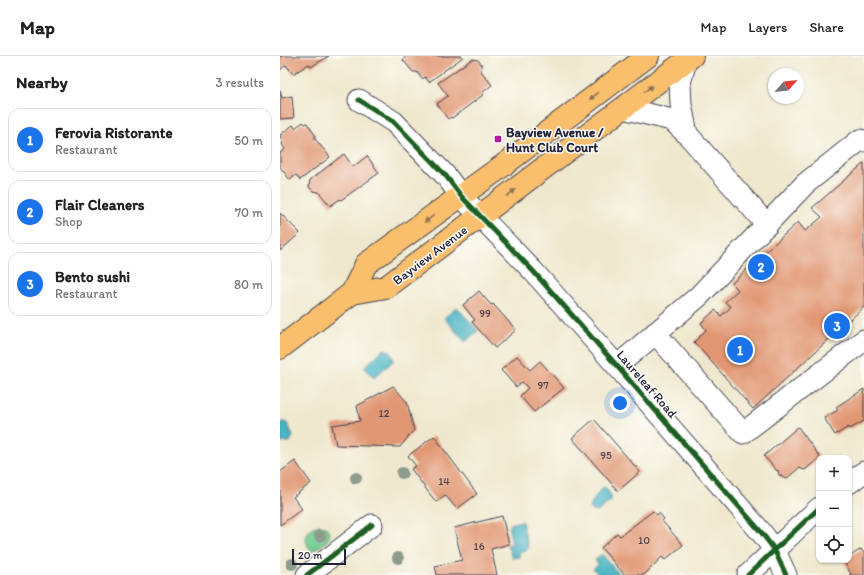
<!DOCTYPE html>
<html lang="en">
<head>
<meta charset="utf-8">
<style>
	:root { --surface:#fff; --page:#f6f6f6; --text:#202124; --muted:#757577; --line:#e0e0e0; --accent:#1a73e8 }
	body { margin:0; font-family:Itim,sans-serif; background:var(--page); color:var(--text) }
	.controls { position:absolute; right:12px; bottom:12px; display:grid; overflow:hidden; border-radius:8px; box-shadow:0 1px 3px #0004 }
	.controls button { width:36px; height:36px; display:grid; place-items:center; padding:0; border:0; border-bottom:1px solid var(--line); background:var(--surface); color:var(--text); font:20px sans-serif }
	.compass { position:absolute; left:488px; top:12px; width:36px; height:36px; border-radius:50%; background:var(--surface); box-shadow:0 1px 3px #0004; rotate:63deg }
	.scale { position:absolute; left:12px; bottom:10px; width:54px; box-sizing:border-box; padding-left:4px; border:2px solid #22223b; border-top:0; font-size:11px; line-height:14px; white-space:nowrap; color:#22223b; -webkit-text-stroke:3px #fdfcf7; paint-order:stroke }
	.you { position:absolute; left:340px; top:347px; width:14px; height:14px; margin:-10px; border:3px solid #fff; border-radius:50%; background:#1a73e8; box-shadow:0 0 0 6px #1a73e833 }
	.badge { display:grid; place-items:center; width:26px; height:26px; border-radius:50%; background:var(--accent); color:#fff; font-size:13px; font-weight:700 }
	.pin { position:absolute; translate:-50% -50%; border:2px solid #fff; box-shadow:0 1px 4px #0006 }
	.list { margin:0; padding:0; list-style:none }
	h2 { display:flex; justify-content:space-between; align-items:center; height:52px; margin:0; padding:0 16px; font-size:17px }
	h2 small { font-size:13px; font-weight:400; color:var(--muted) }
	.list li { display:grid; grid-template-columns:26px 1fr auto; gap:12px; align-items:center; box-sizing:border-box; height:64px; margin:0 8px 8px; padding:0 8px; border:1px solid var(--line); border-radius:12px }
	.list b { display:block; font-size:15px; white-space:nowrap }
	.list p { margin:0; font-size:13px; white-space:nowrap; color:var(--muted) }
	.list em { font-size:13px; font-style:normal; color:var(--muted) }
	.icon { flex:none; width:22px; height:22px; fill:none; stroke:currentColor; stroke-width:2; stroke-linecap:round; stroke-linejoin:round }
	.map { position:relative; flex:none; width:584px; height:519px; overflow:hidden }
	header { display:flex; align-items:center; gap:24px; box-sizing:border-box; height:56px; padding:0 20px; background:var(--surface); border-bottom:1px solid var(--line) }
	header strong { font-size:19px }
	nav { display:flex; gap:22px; margin-inline-start:auto; font-size:14px }
	main { display:flex }
	aside { flex:1; background:var(--surface) }
	.map>svg:first-child { display:block }
	.green { fill:#71cc93; stroke:#4a7767 }
	.water { fill:#43b0c1; stroke:#32697e }
	.building { fill:#e19773 }
	.lines { fill:none; stroke-linecap:round; stroke-linejoin:round }
	.minor-casing { stroke:#414051; stroke-width:23 }
	.major-casing { stroke:#414051; stroke-width:24 }
	.minor { stroke:#fff; stroke-width:21 }
	.major { stroke:#f9bf6d; stroke-width:22 }
	.cycleway-casing { stroke:#fdfcf7; stroke-width:8 }
	.cycleway { stroke:#1b5e20; stroke-width:5 }
	.tree { fill:#8e9c8e }
	.oneway { fill:#8e7054 }
	.poi-dot { fill:#b5179e; stroke:#fdfcf7; stroke-width:1.5 }
	.labels { text-anchor:middle; dominant-baseline:central; stroke-width:3; stroke-linejoin:round; paint-order:stroke }
	.number-label { font-size:11px; fill:#523f49 }
	.poi-label { font-size:13px; font-weight:bold; fill:#22223b; stroke:#fdfcf7; text-anchor:start }
	.street-label { font-size:13px; fill:#22223b; stroke:#fdfcf7 }
</style>
</head>
<body>
<header>
<strong>Map</strong>
<nav><a>Map</a><a>Layers</a><a>Share</a></nav>
</header>
<main>
<aside>
<h2>Nearby<small>3 results</small></h2>
<ul class="list">
<li><span class="badge">1</span><div><b>Ferovia Ristorante</b><p>Restaurant</p></div><em>50 m</em></li>
<li><span class="badge">2</span><div><b>Flair Cleaners</b><p>Shop</p></div><em>70 m</em></li>
<li><span class="badge">3</span><div><b>Bento sushi</b><p>Restaurant</p></div><em>80 m</em></li>
</ul>
</aside>
<div class="map">
<svg width="584" height="519" viewBox="0 0 584 519">
	<rect width="100%" height="100%" fill="#fdfcf7"/>
	<filter id="ink" filterUnits="userSpaceOnUse"><feTurbulence type="fractalNoise" baseFrequency=".025" numOctaves="2"/><feDisplacementMap in="SourceGraphic" scale="8" xChannelSelector="R" yChannelSelector="G"/><feConvolveMatrix kernelMatrix="1 2 1 2 8 2 1 2 1" color-interpolation-filters="sRGB"/></filter>
	<filter id="wash" filterUnits="userSpaceOnUse"><feTurbulence type="fractalNoise" baseFrequency=".012" numOctaves="4" result="noise"/><feDisplacementMap in="SourceGraphic" scale="16" xChannelSelector="R" yChannelSelector="G"/><feGaussianBlur stdDeviation="0.9" result="paint"/><feColorMatrix in="noise" values="0 0 0 0 0 0 0 0 0 0 0 0 0 0 0 0 0 1.4 0 .05"/><feComposite in="paint" operator="in"/></filter>
	<g filter="url(#wash)">
		<rect width="100%" height="100%" fill="#efe8ce"/>
		<path class="green" d="M40,469L47,472L50,479L47,485L32,496C22,485 25,472 40,469Z"/>
		<g class="water">
			<path d="M177,251L198,275L185,286L164,262Z"/>
			<path d="M104,293L110,295L114,304L94,322L84,311Z"/>
			<path d="M3,365L8,368L13,380L10,386H4L0,388V369Z"/>
			<path d="M323,431L326,432L331,439V444L318,456L312,455L310,451C310,447 320,434 323,431Z"/>
			<path d="M242,465L248,492L246,493V495L239,497V501L232,502L227,489L232,488L228,471L231,470L230,468Z"/>
			<path d="M322,498L340,519H319L313,513L318,509L315,504Z"/>
		</g>
		<g id="blocks">
			<g class="building">
				<path d="M0,0H49L31,11L29,8L13,18L6,9L0,14Z"/>
				<path d="M126,0H182L183,1L149,26L145,21L142,23L137,16H133L123,4Z"/>
				<path d="M192,3L198,4L202,9L201,15L212,29L202,37L203,39L172,62L171,61L168,63L157,48L168,40L158,27Z"/>
				<path d="M0,34L2,42L12,40L14,62L0,63Z"/>
				<path d="M23,66L25,68L27,67L35,79V83L50,101L20,124L16,119L10,124L0,111V97L5,93L3,90L0,79L13,69L15,72Z"/>
				<path d="M64,98L73,111L87,100L99,117L61,144L60,143L50,150L39,136L33,135L29,131L30,124Z"/>
				<path d="M584,107V251L473,353L414,286L426,274L421,267L435,254L441,260L451,251L445,246L458,234L452,227L518,166L525,175L542,161L532,152Z"/>
				<path d="M0,157L20,177L0,195Z"/>
				<path d="M199,235L211,249L213,248L236,274L215,292L192,266L195,264L183,249Z"/>
				<path d="M237,300L250,314L260,305L284,332L254,356L240,340L248,332L242,326L236,331L221,314Z"/>
				<path d="M113,330L127,346L134,374L120,391L56,389L52,369L80,365L77,350Z"/>
				<path d="M584,333V365L570,373L569,371L555,379L544,362L558,354L556,351Z"/>
				<path d="M314,363L360,416L338,435L292,382Z"/>
				<path d="M518,371L540,401L525,414L519,412L506,423L499,419L498,414L497,415L484,400Z"/>
				<path d="M154,380L197,438L177,453L165,439L156,446L131,413L136,410L128,400Z"/>
				<path d="M15,405L31,427L13,441L22,453L0,469V416Z"/>
				<path d="M373,455L377,459L379,457L384,463L382,465L403,489L385,504L382,501L364,519H345L321,492L337,477L340,480Z"/>
				<path d="M222,460L229,488L211,493L217,519H157L155,510L182,504L174,472Z"/>
				<path d="M581,493L584,497V519H569L571,518L563,504H569V501Z"/>
			</g>
		</g>
	</g>
	<g filter="url(#ink)">
		<use href="#blocks" fill-opacity="0" stroke="#414051" stroke-width="1"/>
		<g class="lines">
			<g class="minor-casing">
				<g id="minor">
					<path d="M406,5L400,27L401,48L407,78"/>
					<path d="M79,44L114,66L166,120L181,140L253,215L337,310L481,476L494,493L506,519"/>
					<path d="M343,52L392,64L407,78L487,169"/>
					<path d="M375,277L463,377L584,284"/>
					<path d="M337,310L419,240L525,128L580,84L584,85"/>
					<path d="M569,427L584,416"/>
					<path d="M27,519L92,469"/>
					<path d="M468,519L539,452"/>
				</g>
			</g>
			<g class="major-casing">
				<g id="major">
					<path d="M72,237L106,231L412,0"/>
					<path d="M0,292L72,237L86,208L221,111L368,0"/>
				</g>
			</g>
			<use href="#minor" class="minor"/>
			<use href="#major" class="major"/>
			<g class="cycleway-casing">
				<g id="cycleway">
					<path d="M79,44L114,66L166,120L181,140L253,215L337,310L481,476L494,493L506,519"/>
					<path d="M27,519L92,469"/>
					<path d="M468,519L539,452"/>
				</g>
			</g>
			<use href="#cycleway" class="cycleway"/>
		</g>
		<g class="tree">
			<circle cx="122" cy="417" r="6"/>
			<circle cx="76" cy="422" r="6"/>
			<circle cx="40" cy="480" r="6"/>
			<circle cx="118" cy="502" r="6"/>
			<circle cx="12" cy="508" r="6"/>
		</g>
		<defs><path id="oneway-solid" d="M-6-.8H1V-3.2L6.5 0L1 3.2V.8H-6Z"/></defs>
		<g class="oneway">
			<use href="#oneway-solid" transform="translate(368 33) rotate(-37)"/>
			<use href="#oneway-solid" transform="translate(314 40) rotate(143)"/>
			<use href="#oneway-solid" transform="translate(231 137) rotate(-38)"/>
			<use href="#oneway-solid" transform="translate(149 163) rotate(144)"/>
		</g>
	</g>
	<rect class="poi-dot" x="214" y="79" width="8" height="8" rx="2"/>
	<g class="labels">
		<g class="number-label">
			<text x="205" y="257">99</text>
			<text x="263" y="329">97</text>
			<text x="104" y="357">12</text>
			<text x="326" y="399">95</text>
			<text x="164" y="425">14</text>
			<text x="364" y="484">10</text>
			<text x="199" y="490">16</text>
		</g>
		<g class="poi-label">
			<text x="226" y="76">Bayview Avenue /<tspan x="226" dy="15">Hunt Club Court</tspan></text>
		</g>
		<g class="street-label">
			<text transform="translate(150 199) rotate(-37)">Bayview Avenue</text>
			<text transform="translate(367 328) rotate(49)">Laureleaf Road</text>
		</g>
	</g>
</svg>
<div class="controls">
<button>+</button>
<button>−</button>
<button><svg class="icon" aria-label="locate" viewBox="0 0 24 24"><circle cx="12" cy="12" r="6"/><path d="M12 2v4M12 18v4M2 12h4M18 12h4"/></svg></button>
</div>
<svg class="compass" viewBox="-18 -18 36 36"><path d="M0-13l5 13h-10z" fill="#e53935"/><path d="M0 13l5-13h-10z" fill="#757577"/></svg>
<div class="scale">20 m</div>
<div class="you"></div>
<div class="pin badge" style="left:460px;top:294px">1</div>
<div class="pin badge" style="left:481px;top:211px">2</div>
<div class="pin badge" style="left:557px;top:270px">3</div>
</div>
</main>
</body>
</html>
